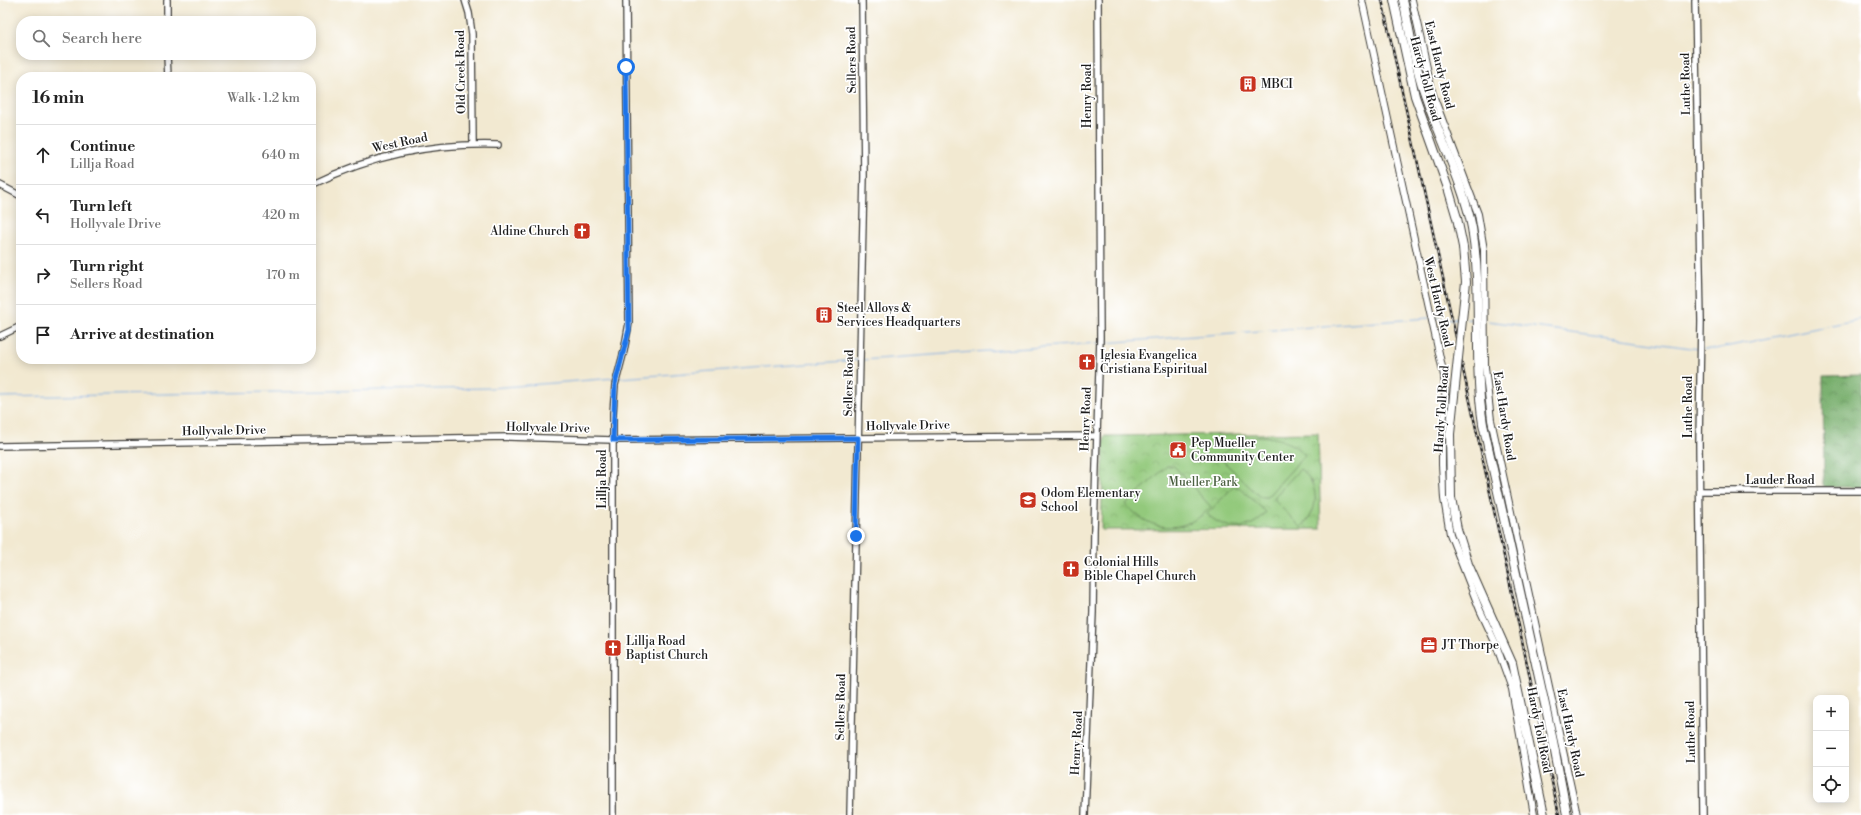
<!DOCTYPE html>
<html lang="en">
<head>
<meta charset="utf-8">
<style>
	:root { --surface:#fff; --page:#f2f2f2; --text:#222; --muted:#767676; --line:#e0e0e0 }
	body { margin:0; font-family:"Libre Bodoni",serif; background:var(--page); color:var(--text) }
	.controls { position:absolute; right:12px; bottom:12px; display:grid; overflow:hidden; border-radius:8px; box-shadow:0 2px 10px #0003 }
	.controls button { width:36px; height:36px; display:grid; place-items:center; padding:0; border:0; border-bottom:1px solid var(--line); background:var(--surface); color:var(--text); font:20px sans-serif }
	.stop { position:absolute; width:12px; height:12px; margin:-9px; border:3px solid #1a73e8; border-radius:50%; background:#fff }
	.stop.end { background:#1a73e8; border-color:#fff; box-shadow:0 1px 4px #0008 }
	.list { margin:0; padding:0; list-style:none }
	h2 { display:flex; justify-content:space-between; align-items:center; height:52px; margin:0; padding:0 16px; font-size:17px }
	h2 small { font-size:13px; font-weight:400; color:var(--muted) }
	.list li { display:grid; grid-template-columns:26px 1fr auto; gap:12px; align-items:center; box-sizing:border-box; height:60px; padding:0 16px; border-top:1px solid var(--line) }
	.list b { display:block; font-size:15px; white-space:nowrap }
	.list p { margin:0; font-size:13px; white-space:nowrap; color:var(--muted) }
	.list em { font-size:13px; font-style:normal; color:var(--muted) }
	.icon { flex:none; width:22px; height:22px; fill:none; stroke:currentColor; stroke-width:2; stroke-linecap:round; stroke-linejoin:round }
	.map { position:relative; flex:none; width:1861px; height:815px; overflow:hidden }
	.search { position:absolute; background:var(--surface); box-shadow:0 2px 10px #0003; left:16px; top:16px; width:300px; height:44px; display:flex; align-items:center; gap:10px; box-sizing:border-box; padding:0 14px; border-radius:16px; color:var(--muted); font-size:15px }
	.panel { position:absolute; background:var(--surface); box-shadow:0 2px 10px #0003; left:16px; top:72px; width:300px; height:292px; border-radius:16px }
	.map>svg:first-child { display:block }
	.forest { fill:url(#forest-crowns); stroke:#496444 }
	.park { fill:url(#park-crowns); stroke:#58724c }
	.pitch { fill:#93c97b; stroke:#58724c }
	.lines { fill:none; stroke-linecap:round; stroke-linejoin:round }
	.stream { stroke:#79aae4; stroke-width:1 }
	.tertiary-casing { stroke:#3c3b37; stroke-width:8 }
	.secondary-casing { stroke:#3c3b37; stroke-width:8 }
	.motorway-casing { stroke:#3c3b37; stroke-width:10 }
	.tertiary { stroke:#fff; stroke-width:5.5 }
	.secondary { stroke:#fff; stroke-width:6 }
	.motorway { stroke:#fff; stroke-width:8 }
	.rail-casing { stroke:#1c1c1c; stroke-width:2.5 }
	.rail { stroke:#fff; stroke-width:1; stroke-dasharray:3; stroke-linecap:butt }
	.motorway-bridge-casing { stroke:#3c3b37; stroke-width:10; stroke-linecap:butt }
	.motorway-bridge { stroke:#fff; stroke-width:8 }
	.route { stroke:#1a73e8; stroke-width:5 }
	.labels { text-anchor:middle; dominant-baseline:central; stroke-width:3.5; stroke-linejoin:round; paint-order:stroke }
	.street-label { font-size:12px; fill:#1c1c1c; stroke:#fff }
	.poi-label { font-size:12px; fill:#1c1c1c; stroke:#fff; text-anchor:start }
	.park-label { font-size:12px; fill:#4c6142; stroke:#fff }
</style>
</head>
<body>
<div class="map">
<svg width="1861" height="815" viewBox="0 0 1861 815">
	<defs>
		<pattern id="forest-crowns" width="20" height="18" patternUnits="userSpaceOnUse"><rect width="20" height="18" fill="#76ad6b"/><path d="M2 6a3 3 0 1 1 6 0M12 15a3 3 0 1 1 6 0" fill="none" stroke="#608c57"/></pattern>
		<pattern id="park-crowns" width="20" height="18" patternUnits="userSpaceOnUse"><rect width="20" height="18" fill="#93c97b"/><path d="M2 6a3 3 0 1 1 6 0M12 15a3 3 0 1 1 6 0" fill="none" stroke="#7eac6a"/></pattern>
	</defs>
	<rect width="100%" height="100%" fill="#fff"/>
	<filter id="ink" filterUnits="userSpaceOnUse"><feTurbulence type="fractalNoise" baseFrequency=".025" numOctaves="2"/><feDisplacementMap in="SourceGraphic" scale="8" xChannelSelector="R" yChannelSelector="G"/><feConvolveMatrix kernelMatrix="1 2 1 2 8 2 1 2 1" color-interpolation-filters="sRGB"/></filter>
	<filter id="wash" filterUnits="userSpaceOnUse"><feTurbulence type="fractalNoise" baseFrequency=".012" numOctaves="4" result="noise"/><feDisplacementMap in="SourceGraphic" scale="16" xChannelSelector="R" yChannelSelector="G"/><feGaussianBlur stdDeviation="0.9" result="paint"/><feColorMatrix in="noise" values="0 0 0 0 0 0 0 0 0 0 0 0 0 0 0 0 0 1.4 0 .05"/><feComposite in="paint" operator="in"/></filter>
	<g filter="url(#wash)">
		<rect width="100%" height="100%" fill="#f2e9d1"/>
		<path class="forest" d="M1861,375V487H1824L1823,376Z"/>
		<path class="park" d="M1318,433L1321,529L1101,530L1104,436Z"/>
		<g class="pitch">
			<path d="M1259,436C1278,437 1292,442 1305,455L1267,497H1260L1219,457L1238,442Z"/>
			<path d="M1167,466H1174L1211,507C1185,534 1151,534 1126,504Z"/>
			<path d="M1300,469C1320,483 1320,512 1301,527L1275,501V496Z"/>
			<path d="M1233,487H1239L1266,512C1250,533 1225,531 1207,514Z"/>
		</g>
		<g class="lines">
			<g class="stream">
				<path d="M1434,318L1459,319"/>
				<path d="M1466,319L1475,320"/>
				<path d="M1488,321L1699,349"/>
				<path d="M1103,343L1429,318"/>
				<path d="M1704,349H1715L1861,319"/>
				<path d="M862,360L1098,343"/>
				<path d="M620,378L858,360"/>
				<path d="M0,397L491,388L615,378"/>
			</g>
		</g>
	</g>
	<g filter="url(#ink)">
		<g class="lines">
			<g class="tertiary-casing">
				<g id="tertiary">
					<path d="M167,0V21"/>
					<path d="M465,0L469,13L472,34L473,144"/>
					<path d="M1695,0L1701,321L1699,443L1703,815"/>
					<path d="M167,55L168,77"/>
					<path d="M0,185L21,196"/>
					<path d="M311,185C373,155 430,143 498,145"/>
					<path d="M0,336L21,326"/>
					<path d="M0,446L508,437L613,440L1096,436"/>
					<path d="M1700,491H1861"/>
					<path d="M613,815V413L615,385L624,351L629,323L626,0"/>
					<path d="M850,815L864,176L862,0"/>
					<path d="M1085,815L1093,612L1094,530L1100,338L1098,0"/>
				</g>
			</g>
			<g class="secondary-casing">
				<g id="secondary">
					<path d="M1362,0L1444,376L1446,406L1442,439V465L1444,499L1450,534L1480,610L1495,642L1512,689L1534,815"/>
					<path d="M1412,0L1433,95L1478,214L1484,250L1485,367L1491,420L1577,815"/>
				</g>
			</g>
			<g class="motorway-casing">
				<g id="motorway">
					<path d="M1394,0L1415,96L1449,191L1457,218"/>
					<path d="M1403,0C1410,31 1414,64 1425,94C1439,136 1464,185 1472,228C1483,293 1473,359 1483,424L1553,741L1567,815"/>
					<path d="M1451,498L1457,529L1468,564L1512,663L1544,815"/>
				</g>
			</g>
			<use href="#tertiary" class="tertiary"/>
			<use href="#secondary" class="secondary"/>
			<use href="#motorway" class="motorway"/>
			<g class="rail-casing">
				<path id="rail" d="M1382,0L1509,579L1559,815"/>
			</g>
			<use href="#rail" class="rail"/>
			<g class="motorway-bridge-casing">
				<path id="motorway-bridge" d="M1451,498L1450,434L1466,282L1463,247L1457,218"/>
			</g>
			<use href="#motorway-bridge" class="motorway-bridge"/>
		</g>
	</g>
	<g class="lines" filter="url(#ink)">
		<path class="route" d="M626,67L629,330L615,384L613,440L858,438L856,536"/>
	</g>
	<defs>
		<g id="building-square" transform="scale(0.9)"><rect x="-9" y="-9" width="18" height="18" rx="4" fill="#c8321e" stroke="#fff"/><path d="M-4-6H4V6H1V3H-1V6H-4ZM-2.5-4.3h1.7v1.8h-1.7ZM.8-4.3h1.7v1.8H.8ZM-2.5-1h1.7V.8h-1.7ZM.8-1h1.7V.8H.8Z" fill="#fff"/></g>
		<g id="church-square" transform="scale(0.9)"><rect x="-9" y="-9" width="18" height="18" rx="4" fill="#c8321e" stroke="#fff"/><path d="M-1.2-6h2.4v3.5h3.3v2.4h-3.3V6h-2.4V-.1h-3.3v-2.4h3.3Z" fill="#fff"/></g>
		<g id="civic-square" transform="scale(0.9)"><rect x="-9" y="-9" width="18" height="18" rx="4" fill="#c8321e" stroke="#fff"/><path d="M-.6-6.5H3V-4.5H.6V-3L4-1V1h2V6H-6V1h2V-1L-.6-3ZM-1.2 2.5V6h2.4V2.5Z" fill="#fff"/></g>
		<g id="school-square" transform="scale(0.9)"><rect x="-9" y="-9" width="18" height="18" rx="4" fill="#c8321e" stroke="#fff"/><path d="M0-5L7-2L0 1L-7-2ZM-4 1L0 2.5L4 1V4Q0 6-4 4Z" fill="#fff"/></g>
		<g id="office-square" transform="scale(0.9)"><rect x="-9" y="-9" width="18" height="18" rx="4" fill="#c8321e" stroke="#fff"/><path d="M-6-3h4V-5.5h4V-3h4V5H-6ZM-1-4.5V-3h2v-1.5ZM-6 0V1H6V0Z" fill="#fff"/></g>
	</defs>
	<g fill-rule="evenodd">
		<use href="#building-square" x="1248" y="84"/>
		<use href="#church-square" x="582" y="231"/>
		<use href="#building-square" x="824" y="315"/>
		<use href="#church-square" x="1087" y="362"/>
		<use href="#civic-square" x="1178" y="450"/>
		<use href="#school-square" x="1028" y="500"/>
		<use href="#church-square" x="1071" y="569"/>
		<use href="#office-square" x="1429" y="645"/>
		<use href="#church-square" x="613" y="648"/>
	</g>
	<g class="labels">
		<g class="street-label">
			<text transform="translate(852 60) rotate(-91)">Sellers Road</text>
			<text transform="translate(1439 65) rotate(76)">East Hardy Road</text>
			<text transform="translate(461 72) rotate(-91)">Old Creek Road</text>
			<text transform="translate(1425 79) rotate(75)">Hardy Toll Road</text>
			<text transform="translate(1686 84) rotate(-91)">Luthe Road</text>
			<text transform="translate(1087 96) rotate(-90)">Henry Road</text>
			<text transform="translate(400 143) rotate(-12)">West Road</text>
			<text transform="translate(1438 302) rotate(77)">West Hardy Road</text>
			<text transform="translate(849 383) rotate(-89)">Sellers Road</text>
			<text transform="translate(1688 407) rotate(-90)">Luthe Road</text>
			<text transform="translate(1442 409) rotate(-86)">Hardy Toll Road</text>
			<text transform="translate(1504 416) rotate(81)">East Hardy Road</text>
			<text transform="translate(1086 419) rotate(-88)">Henry Road</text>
			<text transform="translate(908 426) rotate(-1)">Hollyvale Drive</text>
			<text transform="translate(548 428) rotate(1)">Hollyvale Drive</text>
			<text transform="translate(224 431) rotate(-1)">Hollyvale Drive</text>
			<text transform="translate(602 479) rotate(-90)">Lillja Road</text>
			<text x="1780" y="480">Lauder Road</text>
			<text transform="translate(841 707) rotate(-89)">Sellers Road</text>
			<text transform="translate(1539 730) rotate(79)">Hardy Toll Road</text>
			<text transform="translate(1691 732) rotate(-91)">Luthe Road</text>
			<text transform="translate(1570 733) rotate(78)">East Hardy Road</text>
			<text transform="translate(1077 743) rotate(-87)">Henry Road</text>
		</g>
		<g class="poi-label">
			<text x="1261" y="84">MBCI</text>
			<text x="569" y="231" text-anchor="end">Aldine Church</text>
			<text x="837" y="308">Steel Alloys &amp;<tspan x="837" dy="14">Services Headquarters</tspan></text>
			<text x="1100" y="355">Iglesia Evangelica<tspan x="1100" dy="14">Cristiana Espiritual</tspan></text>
			<text x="1191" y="443">Pep Mueller<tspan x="1191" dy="14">Community Center</tspan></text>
			<text x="1041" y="493">Odom Elementary<tspan x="1041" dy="14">School</tspan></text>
			<text x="1084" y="562">Colonial Hills<tspan x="1084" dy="14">Bible Chapel Church</tspan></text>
			<text x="626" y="641">Lillja Road<tspan x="626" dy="14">Baptist Church</tspan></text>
			<text x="1442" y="645">JT Thorpe</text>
		</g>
		<g class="park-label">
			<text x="1203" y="482">Mueller Park</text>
		</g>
	</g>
</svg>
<div class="controls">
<button>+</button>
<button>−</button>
<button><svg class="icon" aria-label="locate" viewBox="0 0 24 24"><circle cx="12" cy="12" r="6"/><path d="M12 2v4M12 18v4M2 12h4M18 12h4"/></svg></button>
</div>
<div class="stop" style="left:626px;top:67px"></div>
<div class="stop end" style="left:856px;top:536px"></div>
<div class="search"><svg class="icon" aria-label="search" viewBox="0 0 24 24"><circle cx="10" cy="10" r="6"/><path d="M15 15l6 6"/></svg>Search here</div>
<section class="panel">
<h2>16 min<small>Walk · 1.2 km</small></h2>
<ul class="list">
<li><svg class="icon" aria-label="ahead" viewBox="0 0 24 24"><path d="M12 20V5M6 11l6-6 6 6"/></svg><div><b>Continue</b><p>Lillja Road</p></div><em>640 m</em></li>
<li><svg class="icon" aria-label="left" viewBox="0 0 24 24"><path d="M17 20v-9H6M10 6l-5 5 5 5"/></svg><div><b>Turn left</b><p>Hollyvale Drive</p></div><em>420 m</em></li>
<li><svg class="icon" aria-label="right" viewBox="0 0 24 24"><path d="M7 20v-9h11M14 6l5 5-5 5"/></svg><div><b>Turn right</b><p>Sellers Road</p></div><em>170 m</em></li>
<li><svg class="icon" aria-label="arrive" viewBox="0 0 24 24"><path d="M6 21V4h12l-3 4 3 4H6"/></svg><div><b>Arrive at destination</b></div></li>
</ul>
</section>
</div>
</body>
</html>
